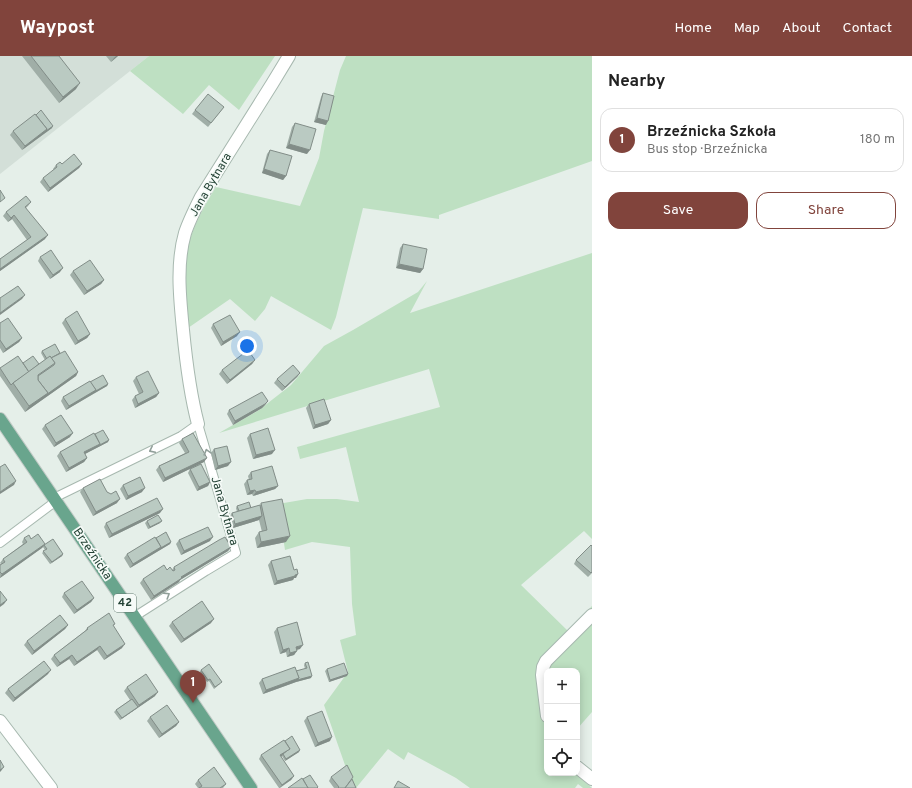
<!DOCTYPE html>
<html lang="en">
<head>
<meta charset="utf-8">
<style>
	:root { --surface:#fff; --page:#f6f6f6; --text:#222; --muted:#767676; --line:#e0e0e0; --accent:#81443c }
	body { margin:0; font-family:Overpass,sans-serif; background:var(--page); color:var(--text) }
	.controls { position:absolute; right:12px; bottom:12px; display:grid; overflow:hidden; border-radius:8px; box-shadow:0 2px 10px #0003 }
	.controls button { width:36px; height:36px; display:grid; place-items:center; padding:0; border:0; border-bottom:1px solid var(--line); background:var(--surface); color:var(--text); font:20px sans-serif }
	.you { position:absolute; left:247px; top:290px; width:14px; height:14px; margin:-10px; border:3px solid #fff; border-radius:50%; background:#1a73e8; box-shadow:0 0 0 6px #1a73e833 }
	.badge { display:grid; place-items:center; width:26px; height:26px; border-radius:50%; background:var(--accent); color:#fff; font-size:13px; font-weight:700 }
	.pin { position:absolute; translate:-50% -33px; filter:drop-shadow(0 1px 2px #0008) }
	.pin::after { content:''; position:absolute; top:21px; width:14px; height:12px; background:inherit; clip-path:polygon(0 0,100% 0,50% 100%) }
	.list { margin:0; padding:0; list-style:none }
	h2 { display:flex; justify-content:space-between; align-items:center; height:52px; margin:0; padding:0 16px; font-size:17px }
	h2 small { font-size:13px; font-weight:400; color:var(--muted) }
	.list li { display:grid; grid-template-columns:26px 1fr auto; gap:12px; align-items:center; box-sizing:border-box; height:64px; margin:0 8px 8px; padding:0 8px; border:1px solid var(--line); border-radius:12px }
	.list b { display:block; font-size:15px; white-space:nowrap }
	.list p { margin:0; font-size:13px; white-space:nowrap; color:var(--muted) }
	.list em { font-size:13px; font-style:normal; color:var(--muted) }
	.actions { display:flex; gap:8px; padding:12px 16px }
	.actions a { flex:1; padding:9px 0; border:1px solid var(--accent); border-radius:12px; text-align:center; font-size:14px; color:var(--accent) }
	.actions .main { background:var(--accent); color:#fff }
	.icon { flex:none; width:22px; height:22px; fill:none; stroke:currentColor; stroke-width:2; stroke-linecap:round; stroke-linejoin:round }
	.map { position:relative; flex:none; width:592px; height:732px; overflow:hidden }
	header { display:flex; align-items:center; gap:24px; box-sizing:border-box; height:56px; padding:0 20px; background:var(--accent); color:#fff }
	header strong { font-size:19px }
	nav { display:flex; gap:22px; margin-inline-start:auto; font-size:14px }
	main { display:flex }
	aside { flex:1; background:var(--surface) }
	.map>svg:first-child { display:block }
	.built { fill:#d3dfd8 }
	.green { fill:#bee0c2 }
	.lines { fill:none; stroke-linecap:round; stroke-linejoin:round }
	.service-casing { stroke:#a7b8af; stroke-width:10 }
	.minor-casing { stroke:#a7b8af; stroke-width:14 }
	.primary-casing { stroke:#c1cac6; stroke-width:14 }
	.service { stroke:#fff; stroke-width:8 }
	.minor { stroke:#fff; stroke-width:12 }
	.primary { stroke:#69a58d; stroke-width:12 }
	.wall { fill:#a0aea7 }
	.shaded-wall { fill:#828d88 }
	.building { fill:#bacac2; stroke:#828d88 }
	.oneway { stroke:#91a09a }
	.labels { text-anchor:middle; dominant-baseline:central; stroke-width:3.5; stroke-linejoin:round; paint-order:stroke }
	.shield { fill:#f6fbf8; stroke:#627a70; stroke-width:1 }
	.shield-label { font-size:11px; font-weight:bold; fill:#234235 }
	.street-label { font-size:12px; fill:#234235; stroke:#f6fbf8 }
</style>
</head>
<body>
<header>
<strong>Waypost</strong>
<nav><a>Home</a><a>Map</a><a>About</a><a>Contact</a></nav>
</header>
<main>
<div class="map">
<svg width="592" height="732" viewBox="0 0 592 732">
	<rect width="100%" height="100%" fill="#e5efe9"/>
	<path class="built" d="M0,0H149L0,118Z"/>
	<g class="green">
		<path d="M149,0H275L239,54L209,29L183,58L130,15Z"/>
		<path d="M346,0H592V105L439,159V163L363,152L336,261L331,274L271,240L265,253L255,265L230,243L188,272C187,255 184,237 184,220C184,187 199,158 216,131L300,150L319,102L324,75L340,14Z"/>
		<path d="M592,197V483L584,475L521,529L568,575L592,550V656L577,673V615H547V717H574L592,732H583L578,728L575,732H470L456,722L408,696L404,704L388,693L356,732H353L324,649L348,616L340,584L356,579L352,548L350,491L312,486L285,494L278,448L307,443H337L359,446L346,391L300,403L297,391L440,351L429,313L219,377L259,354L291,329L324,290L353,274L418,236L427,225L410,257Z"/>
	</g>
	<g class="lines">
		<g class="service-casing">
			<g id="service">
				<path d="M54,442L181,380L198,368L236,497L206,515L134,561"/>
				<path d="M0,487L56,445"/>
			</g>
		</g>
		<g class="minor-casing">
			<g id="minor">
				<path d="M198,368C190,338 186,305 183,274C180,243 176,208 185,177C189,165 195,153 201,141L272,28L289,0"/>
				<path d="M547,660L542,619L543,611L546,605L592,559"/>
				<path d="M0,665L51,732"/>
				<path d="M577,711L592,723"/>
			</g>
		</g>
		<g class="primary-casing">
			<path id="primary" d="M0,363L251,732"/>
		</g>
		<use href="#service" class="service"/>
		<use href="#minor" class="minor"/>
		<use href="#primary" class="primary"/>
	</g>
	<g class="wall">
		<path d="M22,0H59L76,33L59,47Z"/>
		<path d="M106,0H118L111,6Z"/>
		<path d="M323,37L326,69L314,66L321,41Z"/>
		<path d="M224,51L208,71L192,58L195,54Z"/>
		<path d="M295,67L307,98L286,92L292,71Z"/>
		<path d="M52,72L22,94L10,79L13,75Z"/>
		<path d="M270,94L286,120L283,124L262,117L267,98Z"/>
		<path d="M82,108L79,112L48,136L40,126L43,122L54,114L53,113L56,109Z"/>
		<path d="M31,146L28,150L26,152L45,183L0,215V203L27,184L12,163L8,166L3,160L6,156Z"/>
		<path d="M403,188L423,213L420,217L396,212L400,192Z"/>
		<path d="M40,201L60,216L50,223L38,205Z"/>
		<path d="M73,215L104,224L101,228L84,239L70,219Z"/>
		<path d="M65,263L90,278L87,282L75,289L62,267Z"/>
		<path d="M0,267L22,282L19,286L3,297L0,292Z"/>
		<path d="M213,268L237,280L221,290L211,272Z"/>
		<path d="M42,295L60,297L78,316L76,320L25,356L0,320V313L23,307L39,308L45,304L41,297Z"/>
		<path d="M255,304L252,308L227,328L219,318L222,314Z"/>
		<path d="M300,317L297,321L282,335L274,327L277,323Z"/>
		<path d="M136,321L159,337L156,341L135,352L132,344L135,340L139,338L133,325Z"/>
		<path d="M90,326L108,328L107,330L66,354L61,345L63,341Z"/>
		<path d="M268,345L265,349L262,352L233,369L227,358L229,354Z"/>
		<path d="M309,348L331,364L328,368L313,373L306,352Z"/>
		<path d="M45,369L70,381L54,391L42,373Z"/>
		<path d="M95,378L108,386L85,398L87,402L84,406L66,416L57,400L60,396Z"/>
		<path d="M250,378L272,398L253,403L247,382Z"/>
		<path d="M182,383L204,406L163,426L156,414L159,410L185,397L179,387Z"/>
		<path d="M214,393L228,410L215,414L211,397Z"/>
		<path d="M190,413L210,426L208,430L197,435L188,417Z"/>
		<path d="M251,416L278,430L275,433L253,440L252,438L247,439L244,428L247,424H249L248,420Z"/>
		<path d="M123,429L142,436L126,444L120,433Z"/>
		<path d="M83,432L107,436L117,447L93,460L80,436Z"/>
		<path d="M261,447L286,486L257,492L255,482L259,476H262L259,464L233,472L229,461L232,457L237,456L236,452L237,450L251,452L260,449Z"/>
		<path d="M160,457L109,482L104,471L106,467Z"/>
		<path d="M147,465L160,467L148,473L145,467Z"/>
		<path d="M24,482L31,483L45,488L63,498L62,500L50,508L42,497L45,494L43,491L0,522V509L1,508L0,507L3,503L23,488L22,486Z"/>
		<path d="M156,482L171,486L170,488L130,512L124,502L127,498Z"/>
		<path d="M179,484L210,485L181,499L176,488Z"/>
		<path d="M592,490V517L588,521L574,508L576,504Z"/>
		<path d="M231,491L228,495L180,524L179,526L151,544L140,527L143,523L167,514H172L174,511Z"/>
		<path d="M271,505L296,522H294L293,524L274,529L268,509Z"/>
		<path d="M64,537L94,542L91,546L74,558L62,541Z"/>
		<path d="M172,566L211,567L181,587L169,570Z"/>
		<path d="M68,569L65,573L32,599L24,589L27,585Z"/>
		<path d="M113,570L122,592L104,604L97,594L74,610L69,603L57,611L51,603L54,599L85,575L87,572Z"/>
		<path d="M277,572L300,593L297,594L294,599L287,601L286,596L280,598L274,576Z"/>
		<path d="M305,607L311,622L296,626L263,638L259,627L262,623L305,613L304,609Z"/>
		<path d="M327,613L347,620L329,626L325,615Z"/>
		<path d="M201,614L220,628L214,633L209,625L207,626L200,616Z"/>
		<path d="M48,618L13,646L5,637L8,633Z"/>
		<path d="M127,631L155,640L120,664L114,656L116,654L130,644L124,635Z"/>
		<path d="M150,661L179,666L176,670L159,682L147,665Z"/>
		<path d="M307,661L330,685L315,691L304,665Z"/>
		<path d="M299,696L285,705L282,700L281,701L294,720L291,724L280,732H279L259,703L261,699Z"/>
		<path d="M331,721L352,723L356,732H334L329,725Z"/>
		<path d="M198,724L226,728L223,732H198L195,728Z"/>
	</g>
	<g class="shaded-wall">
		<path d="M116,0H118L111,6L114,2Z"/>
		<path d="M80,27L76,33L59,47L63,41Z"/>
		<path d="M317,62L328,65L326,69L314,66Z"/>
		<path d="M53,70L52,72L22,94L25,90L47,73Z"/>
		<path d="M289,88L310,94L307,98L286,92Z"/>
		<path d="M82,108L79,112L48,136L50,132Z"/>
		<path d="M264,113L286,120L283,124L262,117Z"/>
		<path d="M14,159L12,163L8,166L11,162Z"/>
		<path d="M48,179L45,183L0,215V213Z"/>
		<path d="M399,208L423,213L420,217L396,212Z"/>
		<path d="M63,212L60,216L50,223L53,219Z"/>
		<path d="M104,224L101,228L84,239L87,235Z"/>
		<path d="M25,239L22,243L0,259V257Z"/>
		<path d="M240,276L237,280L221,290L223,286Z"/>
		<path d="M90,278L87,282L75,289L78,285Z"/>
		<path d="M22,282L19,286L3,297L6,293Z"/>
		<path d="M255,304L252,308L227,328L230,324Z"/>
		<path d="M78,316L76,320L25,356L29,350Z"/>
		<path d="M300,317L297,321L282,335L285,331Z"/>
		<path d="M108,328L107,330L93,338L94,336Z"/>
		<path d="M96,334L93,338L66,354L69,350Z"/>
		<path d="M159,337L156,341L135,352L138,348Z"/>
		<path d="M268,345L265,349L262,352L233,369L235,365Z"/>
		<path d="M331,364L328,368L313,373L315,369Z"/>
		<path d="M73,377L70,381L54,391L56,387Z"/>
		<path d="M109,384L108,386L81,400L84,396L100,388Z"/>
		<path d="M275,394L272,398L253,403L256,399Z"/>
		<path d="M87,402L84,406L66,416L69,412Z"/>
		<path d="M207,402L204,406L163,426L165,422Z"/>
		<path d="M231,406L228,410L215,414L218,410Z"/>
		<path d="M16,425L14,429L0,438V436Z"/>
		<path d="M210,426L208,430L197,435L199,431Z"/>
		<path d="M278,430L275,433L253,440L256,436Z"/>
		<path d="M145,432L142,436L126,444L128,440Z"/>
		<path d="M255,434L252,438L247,439L250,435Z"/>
		<path d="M120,443L117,447L93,460L96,456Z"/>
		<path d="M163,453L160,457L109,482L112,478Z"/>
		<path d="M262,460L259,464L233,472L235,468Z"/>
		<path d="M162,465L160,467L148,473L150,471Z"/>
		<path d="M290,480L286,486L257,492L261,486Z"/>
		<path d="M213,481L210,485L181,499L184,495Z"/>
		<path d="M171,486L170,488L130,512L133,508L161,491Z"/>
		<path d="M45,488L42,492L0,522L2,518Z"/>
		<path d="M231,491L228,495L180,524L179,526L151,544L154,540L181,521Z"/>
		<path d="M63,498L62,500L50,508L52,506Z"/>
		<path d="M298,518L296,522H294L293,524L274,529L277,525Z"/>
		<path d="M94,542L91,546L74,558L77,554Z"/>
		<path d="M7,544L4,548L0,551V549Z"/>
		<path d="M214,563L211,567L181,587L184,583Z"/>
		<path d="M68,569L65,573L32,599L34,595Z"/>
		<path d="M125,588L122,592L104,604L107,600Z"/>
		<path d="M303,589L300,593L293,594L296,591Z"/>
		<path d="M100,590L97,594L74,610L77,606Z"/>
		<path d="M289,592L286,596L280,598L283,594Z"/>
		<path d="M297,595L294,599L287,601L290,597Z"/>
		<path d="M72,599L69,603L57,611L60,607Z"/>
		<path d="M51,614L48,618L13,646L15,642Z"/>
		<path d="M348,618L347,620L329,626L330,624Z"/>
		<path d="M312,620L311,622L296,626L263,638L266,634L299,622Z"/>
		<path d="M158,636L155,640L120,664L122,662L138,651L139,649Z"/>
		<path d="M179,666L176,670L159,682L162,678Z"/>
		<path d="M332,681L330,685L315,691L318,687Z"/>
		<path d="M290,693L287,697L283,698L282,700L277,703L280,699Z"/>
		<path d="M300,694L299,696L285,705L286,703Z"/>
		<path d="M4,711L1,715L0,716V714Z"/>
		<path d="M294,720L291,724L279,732L282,729Z"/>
	</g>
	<g class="building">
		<path d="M31,0H59L80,27L63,41Z"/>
		<path d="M323,37L334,40L328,65L317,62Z"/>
		<path d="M208,38L224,51L211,67L195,54Z"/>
		<path d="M41,54L53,70L46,75L47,73L36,59Z"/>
		<path d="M35,58L47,73L25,90L13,75Z"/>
		<path d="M295,67L316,73L310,94L289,88Z"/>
		<path d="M270,94L292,100L286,120L264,113Z"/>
		<path d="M74,98L82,108L50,132L43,122L57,111L56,109L60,106L62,108Z"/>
		<path d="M0,134L5,142L0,146Z"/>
		<path d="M26,140L31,146L25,151L48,179L0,213V203L31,181L14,159L11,162L6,156Z"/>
		<path d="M403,188L427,193L423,213L399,208Z"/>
		<path d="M51,194L63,212L53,219L40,201Z"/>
		<path d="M90,204L104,224L87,235L73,215Z"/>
		<path d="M18,230L25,239L0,257V242Z"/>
		<path d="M77,255L90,278L78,285L65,263Z"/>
		<path d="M230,259L240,276L223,286L213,268Z"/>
		<path d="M8,262L22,282L6,293L0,284V267Z"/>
		<path d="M55,288L60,297L51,302L50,300L47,303L42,295Z"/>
		<path d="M248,294L255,304L230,324L222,314Z"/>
		<path d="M65,295L78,316L46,339L48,337L38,324V320L54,309L55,307L51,302Z"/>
		<path d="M18,300L29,316L13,327L11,329L0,312Z"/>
		<path d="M33,300L39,308L29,316L23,307Z"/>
		<path d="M50,300L55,307L38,319V324L48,337L29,350L13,327Z"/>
		<path d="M293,309L300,317L285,331L277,323Z"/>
		<path d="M148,315L159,337L138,348L135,340L143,336L136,321Z"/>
		<path d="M103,319L108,328L94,336L96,334L90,326Z"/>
		<path d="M90,325L96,334L69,350L63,341Z"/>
		<path d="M262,336L268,345L265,348L235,365L229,354Z"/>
		<path d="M324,343L331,364L315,369L309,348Z"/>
		<path d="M61,359L73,377L56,387L45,369Z"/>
		<path d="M268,372L275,394L256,399L250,378Z"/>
		<path d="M103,374L109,384L98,390L100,388L95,378Z"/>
		<path d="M94,377L100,388L84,396L87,402L69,412L60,396Z"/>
		<path d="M193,377L207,402L165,422L159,410L189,396L182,383Z"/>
		<path d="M227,390L231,406L218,410L214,393Z"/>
		<path d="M5,408L16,425L0,436V411Z"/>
		<path d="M201,408L210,426L199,431L190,413Z"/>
		<path d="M272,410L278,430L256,436L255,434L250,435L247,424L252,423L251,416Z"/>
		<path d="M140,421L145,432L128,440L123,429Z"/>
		<path d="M100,423L107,436L111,438L116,435L120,443L96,456L83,432Z"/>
		<path d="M157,442L163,453L112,478L106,467Z"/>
		<path d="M282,443L290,480L261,486L259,476L267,474L261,447Z"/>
		<path d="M249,446L251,452L239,455L237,450Z"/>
		<path d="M260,449L262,460L235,468L232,457Z"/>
		<path d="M158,459L162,465L150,471L147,465Z"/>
		<path d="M208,471L213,481L184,495L179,484Z"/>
		<path d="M166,476L171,486L159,493L161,491L156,482Z"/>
		<path d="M38,478L45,488L2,518L0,516V509L5,506L3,503L27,486L24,482L29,479L31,483Z"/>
		<path d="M155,481L161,491L133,508L127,498Z"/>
		<path d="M225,481L231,491L181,521L182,522L154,540L143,523L164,509L167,514L170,511L173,515L175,514L174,511L219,484Z"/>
		<path d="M53,483L63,498L52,506L43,495L47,493L44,489Z"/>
		<path d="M591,489L592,490V516L591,517L576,504Z"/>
		<path d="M290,500L294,514L297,513L298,518L295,519V520L277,525L271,505Z"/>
		<path d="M82,525L94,542L77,554L64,537Z"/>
		<path d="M0,535L7,544L0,549Z"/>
		<path d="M202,545L214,563L184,583L172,566Z"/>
		<path d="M109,557L115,568L113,569L125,588L107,600L100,590L77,606L72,599L60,607L54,599L88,573L87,572Z"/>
		<path d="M60,559L68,569L34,595L27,585Z"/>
		<path d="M297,566L303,589L296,591L297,595L290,597L289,592L283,594L277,572Z"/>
		<path d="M44,605L51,614L15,642L8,633Z"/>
		<path d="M308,606L312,620L297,624L299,622L296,615L307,612L305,607Z"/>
		<path d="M344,607L348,618L330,624L327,613Z"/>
		<path d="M209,608L222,626L215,631L210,623L208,624L201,614Z"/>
		<path d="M295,611L299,622L266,634L262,623Z"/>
		<path d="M146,618L158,636L139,649L127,631Z"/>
		<path d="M132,643L138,651L122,662L116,654Z"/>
		<path d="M167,649L179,666L162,678L150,661Z"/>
		<path d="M322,655L332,681L318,687L307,661Z"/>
		<path d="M292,680L300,694L286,703L283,698L288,694L290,693L285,685Z"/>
		<path d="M284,684L290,693L280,699L294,720L282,729L261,699Z"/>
		<path d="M0,704L4,711L0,714Z"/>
		<path d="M347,709L353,721L345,732H338L339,731L331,721Z"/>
		<path d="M214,711L226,728L220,732H199L202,730L198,724Z"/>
		<path d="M310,719L318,731L317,732H308L303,723Z"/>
		<path d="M302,722L308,732H288Z"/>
		<path d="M352,723L356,732H345Z"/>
		<path d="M398,725L410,732H394Z"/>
	</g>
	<defs><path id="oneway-chevron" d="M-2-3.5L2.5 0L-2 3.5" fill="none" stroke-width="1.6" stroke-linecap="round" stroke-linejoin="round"/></defs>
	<g class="oneway">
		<use href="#oneway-chevron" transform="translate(152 394) rotate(154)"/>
		<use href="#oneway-chevron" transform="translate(207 396) rotate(-106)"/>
		<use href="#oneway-chevron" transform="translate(167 539) rotate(-32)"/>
	</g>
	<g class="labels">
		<rect class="shield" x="114" y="538" width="22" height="18" rx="3"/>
		<g class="shield-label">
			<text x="125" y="547">42</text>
		</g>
		<g class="street-label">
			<text transform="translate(211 129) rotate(-60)">Jana Bytnara</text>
			<text transform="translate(224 455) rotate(74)">Jana Bytnara</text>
			<text transform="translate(92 498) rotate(56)">Brzeźnicka</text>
		</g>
	</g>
</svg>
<div class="controls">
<button>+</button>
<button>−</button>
<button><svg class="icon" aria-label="locate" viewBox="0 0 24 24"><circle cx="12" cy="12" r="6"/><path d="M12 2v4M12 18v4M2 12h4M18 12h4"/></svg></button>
</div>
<div class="you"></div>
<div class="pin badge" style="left:193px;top:647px">1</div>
</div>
<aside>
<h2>Nearby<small></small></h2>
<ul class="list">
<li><span class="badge">1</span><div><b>Brzeźnicka Szkoła</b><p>Bus stop · Brzeźnicka</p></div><em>180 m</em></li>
</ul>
<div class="actions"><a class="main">Save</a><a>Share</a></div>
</aside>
</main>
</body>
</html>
